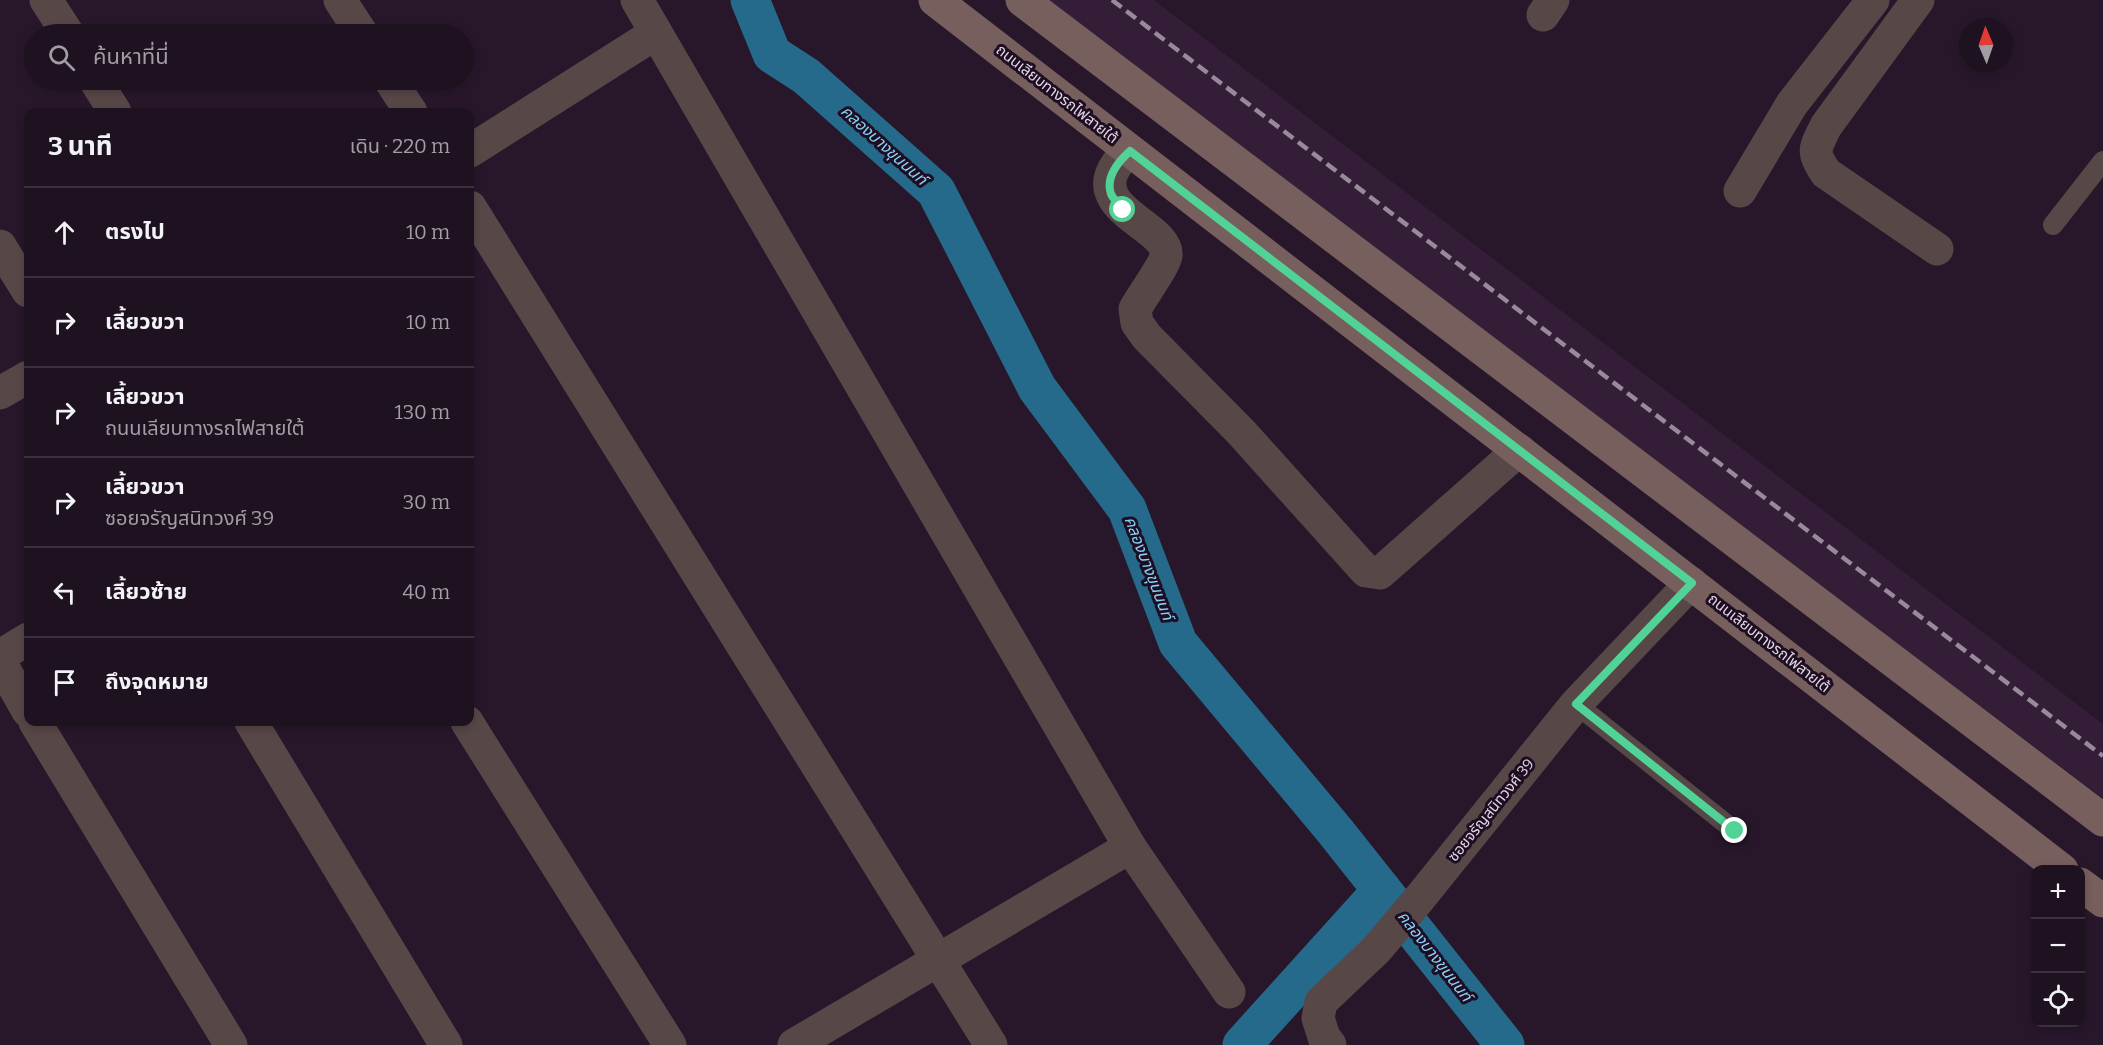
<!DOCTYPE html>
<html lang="th">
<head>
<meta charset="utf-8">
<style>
  :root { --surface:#1e1120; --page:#261a29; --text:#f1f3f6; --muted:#a19da5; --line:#3c313e }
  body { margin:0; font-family:Bitter,"Noto Sans Thai",serif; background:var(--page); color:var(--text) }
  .controls { position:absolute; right:18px; bottom:18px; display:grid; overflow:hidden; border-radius:12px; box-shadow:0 3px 9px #0003 }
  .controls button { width:54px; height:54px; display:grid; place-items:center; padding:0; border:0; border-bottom:2px solid var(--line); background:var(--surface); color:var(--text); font:30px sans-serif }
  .compass { position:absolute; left:1959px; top:18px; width:54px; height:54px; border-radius:50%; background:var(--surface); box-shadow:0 3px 9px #0003; rotate:358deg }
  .stop { position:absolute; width:18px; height:18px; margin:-14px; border:4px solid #51d398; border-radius:50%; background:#fff }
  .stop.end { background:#51d398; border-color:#fff; box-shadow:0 2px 6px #0008 }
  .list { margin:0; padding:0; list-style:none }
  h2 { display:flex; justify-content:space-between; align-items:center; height:78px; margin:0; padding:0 24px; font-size:26px }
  h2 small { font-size:20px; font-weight:400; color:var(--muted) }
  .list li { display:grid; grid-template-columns:39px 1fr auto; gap:18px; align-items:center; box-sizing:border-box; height:90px; padding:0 24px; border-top:2px solid var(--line) }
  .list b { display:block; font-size:22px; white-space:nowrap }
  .list p { margin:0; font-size:20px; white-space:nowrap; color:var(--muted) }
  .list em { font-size:20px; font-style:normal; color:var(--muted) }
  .icon { flex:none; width:33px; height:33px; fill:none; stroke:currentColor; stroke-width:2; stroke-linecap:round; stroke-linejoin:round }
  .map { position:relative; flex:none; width:2103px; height:1045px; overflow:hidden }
  .search { position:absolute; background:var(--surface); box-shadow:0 3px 9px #0003; left:24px; top:24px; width:450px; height:66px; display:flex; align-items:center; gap:15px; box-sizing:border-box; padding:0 21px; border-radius:33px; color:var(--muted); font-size:22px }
  .panel { position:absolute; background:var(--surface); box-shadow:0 3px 9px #0003; left:24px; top:108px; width:450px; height:618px; border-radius:12px }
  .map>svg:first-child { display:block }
  .built { fill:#331d37 }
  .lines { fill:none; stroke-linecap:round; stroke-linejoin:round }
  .canal { stroke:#256a8b; stroke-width:39 }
  .service { stroke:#574847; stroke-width:20 }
  .minor { stroke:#574847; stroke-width:33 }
  .secondary { stroke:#775f5d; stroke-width:33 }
  .rail { stroke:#988a9a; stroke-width:4.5; stroke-dasharray:12 6; stroke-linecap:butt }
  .route { stroke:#51d398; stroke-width:8 }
  .labels { text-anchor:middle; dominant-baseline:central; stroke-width:6; stroke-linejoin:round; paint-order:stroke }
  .street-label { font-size:15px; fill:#e3d7e5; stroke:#1e0e22 }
  .water-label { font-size:16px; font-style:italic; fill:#88d2f9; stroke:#1e0e22 }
</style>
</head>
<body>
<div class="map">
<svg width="2103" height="1045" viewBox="0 0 2103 1045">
  <rect width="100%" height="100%" fill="#28172b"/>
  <path class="built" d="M1037 0H1154L2103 724V798Z"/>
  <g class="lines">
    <g class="canal">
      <path d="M750 0 772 54 806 76 936 191 1037 388 1127 509 1178 643 1335 831 1505 1045"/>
      <path d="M1242 1045 1382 890"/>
    </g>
    <g class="service">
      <path d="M2053 225 2103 161"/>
      <path d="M1576 704 1735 831"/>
    </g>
    <g class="minor">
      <path d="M46 0 68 34"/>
      <path d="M340 0 362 34"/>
      <path d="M637 0 1130 847 1229 992"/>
      <path d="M1918 0 1826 126C1815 149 1811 151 1826 173L1937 249"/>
      <path d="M1543 15 1553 0"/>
      <path d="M95 80 115 112"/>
      <path d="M390 80 411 112"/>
      <path d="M470 151 656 33"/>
      <path d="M1130 151C1126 155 1120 159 1117 164 1085 210 1170 226 1166 256 1164 266 1141 298 1135 309L1137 323 1147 337 1241 432 1366 571 1380 573 1519 450"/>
      <path d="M1740 191 1792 104 1873 0"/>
      <path d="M470 207 991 1045"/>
      <path d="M0 246 28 291"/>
      <path d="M0 393 28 377"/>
      <path d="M0 656 28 639"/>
      <path d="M0 662 28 711"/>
      <path d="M35 722 231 1045"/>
      <path d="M251 722 446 1045"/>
      <path d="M467 722 670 1045"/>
      <path d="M794 1045 1130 847"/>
      <path d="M1330 1045 1324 1037 1318 1018 1321 1002 1376 950 1419 899 1576 704 1691 583"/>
    </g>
    <g class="secondary">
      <path d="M935 0 2062 870"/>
      <path d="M1022 0 2103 820"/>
      <path d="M2080 884 2103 901"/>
    </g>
    <path class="rail" d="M1112 0 2103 756"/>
  </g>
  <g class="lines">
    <path class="route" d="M1123 210C1120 205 1113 199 1111 194 1105 177 1119 161 1130 151L1692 583 1576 704 1735 831"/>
  </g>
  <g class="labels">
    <g class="street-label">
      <text transform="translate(1057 94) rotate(38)">ถนนเลียบทางรถไฟสายใต้</text>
      <text transform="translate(1769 643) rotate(38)">ถนนเลียบทางรถไฟสายใต้</text>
      <text transform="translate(1491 810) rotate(-51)">ซอยจรัญสนิทวงศ์ 39</text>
    </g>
    <g class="water-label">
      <text transform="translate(884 145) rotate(42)">คลองบางขุนนนท์</text>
      <text transform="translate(1149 568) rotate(69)">คลองบางขุนนนท์</text>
      <text transform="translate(1435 956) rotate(52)">คลองบางขุนนนท์</text>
    </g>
  </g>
</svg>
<div class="controls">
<button>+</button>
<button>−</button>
<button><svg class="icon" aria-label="locate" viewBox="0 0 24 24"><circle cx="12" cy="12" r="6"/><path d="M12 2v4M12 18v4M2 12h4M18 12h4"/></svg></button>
</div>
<svg class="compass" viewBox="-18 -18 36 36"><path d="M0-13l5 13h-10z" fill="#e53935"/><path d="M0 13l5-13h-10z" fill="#a19da5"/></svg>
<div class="stop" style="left:1123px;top:210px"></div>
<div class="stop end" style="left:1735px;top:831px"></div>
<div class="search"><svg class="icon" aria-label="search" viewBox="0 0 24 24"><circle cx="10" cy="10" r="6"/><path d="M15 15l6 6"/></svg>ค้นหาที่นี่</div>
<section class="panel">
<h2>3 นาที<small>เดิน · 220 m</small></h2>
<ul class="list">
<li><svg class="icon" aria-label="ahead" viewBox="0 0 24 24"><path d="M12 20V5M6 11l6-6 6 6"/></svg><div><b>ตรงไป</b></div><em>10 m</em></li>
<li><svg class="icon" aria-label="right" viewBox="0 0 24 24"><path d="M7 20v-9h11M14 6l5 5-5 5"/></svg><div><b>เลี้ยวขวา</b></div><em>10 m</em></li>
<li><svg class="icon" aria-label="right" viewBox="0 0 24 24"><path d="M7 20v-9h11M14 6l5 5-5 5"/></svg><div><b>เลี้ยวขวา</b><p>ถนนเลียบทางรถไฟสายใต้</p></div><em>130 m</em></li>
<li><svg class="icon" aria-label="right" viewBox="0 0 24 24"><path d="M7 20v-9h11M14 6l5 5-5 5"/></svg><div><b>เลี้ยวขวา</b><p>ซอยจรัญสนิทวงศ์ 39</p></div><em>30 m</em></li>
<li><svg class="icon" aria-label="left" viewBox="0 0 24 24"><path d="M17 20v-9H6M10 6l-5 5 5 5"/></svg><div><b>เลี้ยวซ้าย</b></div><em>40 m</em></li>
<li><svg class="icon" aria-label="arrive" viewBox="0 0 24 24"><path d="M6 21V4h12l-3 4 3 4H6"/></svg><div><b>ถึงจุดหมาย</b></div></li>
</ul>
</section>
</div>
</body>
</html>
